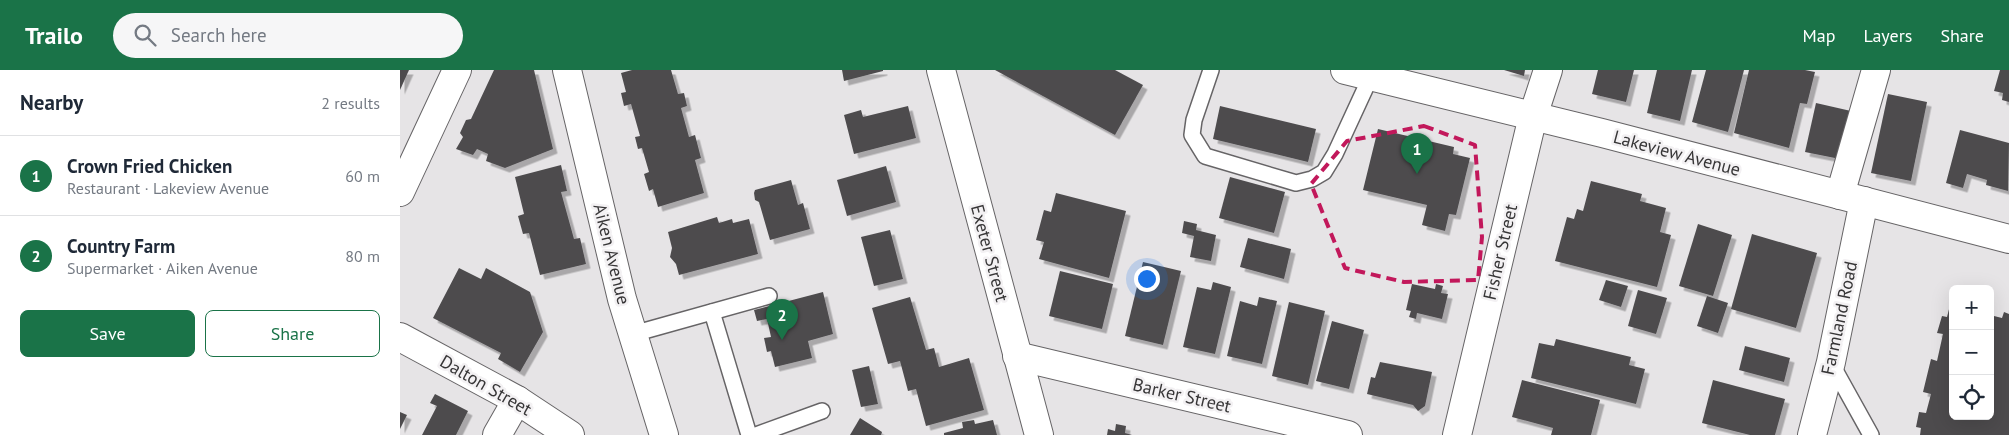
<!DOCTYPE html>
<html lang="en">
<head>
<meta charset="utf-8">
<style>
  :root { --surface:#fff; --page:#f6f6f7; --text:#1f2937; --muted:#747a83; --line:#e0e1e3; --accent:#1a7348 }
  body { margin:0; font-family:"PT Sans",sans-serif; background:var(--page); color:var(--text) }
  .controls { position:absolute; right:15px; bottom:15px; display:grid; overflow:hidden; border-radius:8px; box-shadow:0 5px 20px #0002 }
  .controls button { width:45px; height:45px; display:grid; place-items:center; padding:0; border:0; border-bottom:1px solid var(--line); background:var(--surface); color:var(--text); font:25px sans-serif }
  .you { position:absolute; left:746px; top:208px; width:18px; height:18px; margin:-12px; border:4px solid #fff; border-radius:50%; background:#1a73e8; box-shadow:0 0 0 8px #1a73e833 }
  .badge { display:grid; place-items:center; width:32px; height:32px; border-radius:50%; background:var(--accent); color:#fff; font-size:16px; font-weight:700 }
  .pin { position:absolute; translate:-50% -41px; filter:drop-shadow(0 1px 2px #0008) }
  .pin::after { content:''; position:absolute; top:26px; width:18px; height:15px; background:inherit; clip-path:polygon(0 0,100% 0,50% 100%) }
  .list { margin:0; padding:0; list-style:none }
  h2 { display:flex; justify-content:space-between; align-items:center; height:65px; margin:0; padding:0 20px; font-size:21px }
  h2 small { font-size:16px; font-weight:400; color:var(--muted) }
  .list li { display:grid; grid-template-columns:32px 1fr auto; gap:15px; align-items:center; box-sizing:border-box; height:80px; padding:0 20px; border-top:1px solid var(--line) }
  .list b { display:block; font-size:19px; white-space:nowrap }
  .list p { margin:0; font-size:16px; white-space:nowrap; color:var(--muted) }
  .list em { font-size:16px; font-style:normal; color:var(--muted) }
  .actions { display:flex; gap:10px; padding:15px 20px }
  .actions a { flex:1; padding:11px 0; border:1px solid var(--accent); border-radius:8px; text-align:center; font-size:18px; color:var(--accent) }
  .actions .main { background:var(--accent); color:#fff }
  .icon { flex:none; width:28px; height:28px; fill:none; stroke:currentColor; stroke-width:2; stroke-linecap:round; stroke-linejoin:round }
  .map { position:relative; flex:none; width:1609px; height:365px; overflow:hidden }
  header { display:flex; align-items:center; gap:30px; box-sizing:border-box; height:70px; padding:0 25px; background:var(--accent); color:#fff }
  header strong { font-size:24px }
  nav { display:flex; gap:28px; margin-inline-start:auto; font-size:18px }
  .search { width:350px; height:45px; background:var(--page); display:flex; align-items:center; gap:12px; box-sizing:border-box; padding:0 18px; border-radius:28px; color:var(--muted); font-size:19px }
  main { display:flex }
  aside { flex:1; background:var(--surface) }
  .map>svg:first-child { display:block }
  .building { fill:#4e4c4e; filter:url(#shadow) }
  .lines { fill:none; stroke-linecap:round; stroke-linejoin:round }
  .service-casing { stroke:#666466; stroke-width:18 }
  .minor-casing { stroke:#666466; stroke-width:30 }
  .tertiary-casing { stroke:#666466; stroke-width:30 }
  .secondary-casing { stroke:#666466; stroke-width:30 }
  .service { stroke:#fff; stroke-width:15 }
  .minor { stroke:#fff; stroke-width:28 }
  .tertiary { stroke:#fff; stroke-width:28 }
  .secondary { stroke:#fff; stroke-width:28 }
  .marked { fill:none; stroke:#c2185b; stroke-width:4; stroke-dasharray:10 6; stroke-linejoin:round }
  .labels { text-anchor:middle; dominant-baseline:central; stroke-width:5; stroke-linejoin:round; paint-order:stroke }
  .street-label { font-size:18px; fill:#373637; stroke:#f3f1f3 }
</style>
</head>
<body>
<header>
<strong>Trailo</strong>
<div class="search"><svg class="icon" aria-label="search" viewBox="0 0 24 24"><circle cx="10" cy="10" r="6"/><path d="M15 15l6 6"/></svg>Search here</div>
<nav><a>Map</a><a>Layers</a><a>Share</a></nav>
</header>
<main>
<aside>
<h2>Nearby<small>2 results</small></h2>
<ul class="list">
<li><span class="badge">1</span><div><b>Crown Fried Chicken</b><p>Restaurant · Lakeview Avenue</p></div><em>60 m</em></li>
<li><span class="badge">2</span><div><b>Country Farm</b><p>Supermarket · Aiken Avenue</p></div><em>80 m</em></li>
</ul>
<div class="actions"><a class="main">Save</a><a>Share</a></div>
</aside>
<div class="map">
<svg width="1609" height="365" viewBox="0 0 1609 365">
  <defs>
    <filter id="shadow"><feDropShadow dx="4.5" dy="4.5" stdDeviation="0" flood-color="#0004"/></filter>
  </defs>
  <rect width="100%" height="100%" fill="#e6e4e6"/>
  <g class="building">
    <path d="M0 0H9L0 20Z"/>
    <path d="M94 0H134L153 79 105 98 86 91 88 84 77 79 73 85 56 79 63 67 60 63 66 50 71 49Z"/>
    <path d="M232 0H271L278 24 284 23 287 36 281 38 289 67 295 65 301 88 295 90 304 123 258 137 253 119 249 121 244 104 249 102 242 78 238 79 235 67 240 66 231 34 224 36 221 23 226 22 221 3Z"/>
    <path d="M442 0H483V1L444 11Z"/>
    <path d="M595 0H715L743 15 715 65Z"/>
    <path d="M1104 0H1125L1124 6Z"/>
    <path d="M1198 0H1234L1226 32 1192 24Z"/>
    <path d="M1257 0H1292L1280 51 1247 43Z"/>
    <path d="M1306 0H1344L1328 62 1292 52Z"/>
    <path d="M1349 0H1405L1415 2 1407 34 1400 33 1389 78 1334 63Z"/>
    <path d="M1600 0H1609V32L1602 30 1603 23 1594 21Z"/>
    <path d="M1488 24 1527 32 1511 111 1471 103Z"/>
    <path d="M1416 33 1451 41 1440 89 1405 82Z"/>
    <path d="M508 36 516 68 454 84 444 45 461 40 463 47Z"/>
    <path d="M820 36 916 59 908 92 813 69Z"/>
    <path d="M978 59 1054 77 1053 84 1070 88 1056 145 1049 144 1045 161 1022 155 1027 135 963 120Z"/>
    <path d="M1560 60 1609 73 1608 121 1586 115 1587 110 1567 104 1563 118 1546 113Z"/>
    <path d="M161 95 167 121 161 122 174 169 180 168 186 194 140 205 129 163 123 164 118 146 124 144 115 107Z"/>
    <path d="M486 96 496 132 447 146 437 110Z"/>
    <path d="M830 107 885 122 874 163 819 148Z"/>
    <path d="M391 110 398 135 403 133 410 159 370 170 359 132 355 130 354 123 355 120Z"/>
    <path d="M1191 111 1242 124 1240 131 1266 138 1260 162 1271 165 1257 217 1155 191 1167 147 1174 149 1177 139 1183 141Z"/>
    <path d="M656 123 726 141 709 208 639 189 644 172 636 170 644 140 651 142Z"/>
    <path d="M317 147 319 153 332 149 333 153 349 149 358 184 279 205 276 194 270 187 272 178 268 162Z"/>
    <path d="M784 151 797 154 796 160 816 165 811 191 790 187 794 166 782 163Z"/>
    <path d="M1298 154 1332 165 1313 226 1279 216Z"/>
    <path d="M490 160 503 209 474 216 461 167Z"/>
    <path d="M1352 164 1417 183 1396 258 1331 239Z"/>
    <path d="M848 168 891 179 884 209 840 197Z"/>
    <path d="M743 192 781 201 763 275 725 266Z"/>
    <path d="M59 198 81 209 86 198 130 222 143 262 120 302 98 289 101 283 33 248Z"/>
    <path d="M660 201 713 214 702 259 649 246Z"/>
    <path d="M1206 210 1228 216 1221 237 1199 230Z"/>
    <path d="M813 212 831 217 815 284 783 277 797 217 811 220Z"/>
    <path d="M1012 214 1035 219 1036 214 1043 216 1041 223 1048 224 1042 249 1017 243 1016 249 1009 247 1011 241 1006 240Z"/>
    <path d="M1238 220 1267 228 1256 264 1228 256Z"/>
    <path d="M423 222 433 264 408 271 412 288 375 297 371 281 367 282 364 268 371 267 367 249 357 251 354 240Z"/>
    <path d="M1307 226 1328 233 1318 263 1297 256Z"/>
    <path d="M510 227 526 280 534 278 539 297 569 288 584 340 526 356 516 319 508 321 500 291 488 294 472 238Z"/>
    <path d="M859 227 877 231 862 294 827 286 840 231 857 236Z"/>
    <path d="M889 232 925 241 908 315 872 306Z"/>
    <path d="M1550 235 1553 236V346H1590V245L1602 248 1604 242 1609 244V365H1520L1521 358 1516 357 1519 342 1526 343 1531 324 1523 322 1531 289 1537 291 1543 264 1537 263 1542 246 1547 247Z"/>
    <path d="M932 251 964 260 949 319 916 311Z"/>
    <path d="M1156 269 1231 287 1229 295 1245 299 1236 334 1131 308 1139 273 1154 276Z"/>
    <path d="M1345 276 1390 288 1384 312 1339 300Z"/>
    <path d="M980 292 1032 302 1025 336 1018 341 1013 335 967 324 971 307 975 308Z"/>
    <path d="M469 296 478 334 461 337 452 300Z"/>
    <path d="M1122 310 1200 330 1191 365H1151L1153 358 1112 347Z"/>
    <path d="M1313 310 1385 329 1375 365H1350L1302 353Z"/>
    <path d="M35 324 68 341 56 365H22L37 336 30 333Z"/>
    <path d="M0 342 7 345 0 359Z"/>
    <path d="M460 348 482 362 481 365H450Z"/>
    <path d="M574 350 575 354 593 350 597 365H544V363L563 358 562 352Z"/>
    <path d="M716 354 726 356 725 363 732 365H707L708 359 715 361Z"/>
  </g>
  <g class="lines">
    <g class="service-casing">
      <g id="service">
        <path d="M811 0 794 50 792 65 805 86 896 113 912 109 924 102 935 84 971 6"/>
        <path d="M312 242 349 365"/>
        <path d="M233 264 369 226"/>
        <path d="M1431 293 1471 365"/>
        <path d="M356 365 422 341"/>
      </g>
    </g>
    <g class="minor-casing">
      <g id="minor">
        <path d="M541 0 639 365"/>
        <path d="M1133 46 1148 0"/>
        <path d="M0 122 57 0"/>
        <path d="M1440 125 1476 0"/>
        <path d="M0 267 117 330 170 365"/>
        <path d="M617 286 948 365"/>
        <path d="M97 365 117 330"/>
        <path d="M1412 365 1431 292 1464 131"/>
      </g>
    </g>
    <g class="tertiary-casing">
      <g id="tertiary">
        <path d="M167 0 222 229 264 365"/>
        <path d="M1057 365 1133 46"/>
      </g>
    </g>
    <g class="secondary-casing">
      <path id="secondary" d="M945 0 1202 63 1609 169"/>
    </g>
    <use href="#service" class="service"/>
    <use href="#minor" class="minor"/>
    <use href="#tertiary" class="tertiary"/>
    <use href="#secondary" class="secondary"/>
  </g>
  <path class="marked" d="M1024 56 1075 75 1082 167 1078 210 1004 212 945 198 911 114 947 71Z"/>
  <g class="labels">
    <g class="street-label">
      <text transform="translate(1277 83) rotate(15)">Lakeview Avenue</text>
      <text transform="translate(1100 182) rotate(-77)">Fisher Street</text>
      <text transform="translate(590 183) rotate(75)">Exeter Street</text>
      <text transform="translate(212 184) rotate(76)">Aiken Avenue</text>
      <text transform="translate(1439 248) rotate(-78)">Farmland Road</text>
      <text transform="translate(86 315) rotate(30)">Dalton Street</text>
      <text transform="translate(782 325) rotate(13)">Barker Street</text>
    </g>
  </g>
</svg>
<div class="controls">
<button>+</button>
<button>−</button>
<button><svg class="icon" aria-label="locate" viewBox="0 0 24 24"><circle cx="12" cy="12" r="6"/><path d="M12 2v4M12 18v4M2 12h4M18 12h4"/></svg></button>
</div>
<div class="you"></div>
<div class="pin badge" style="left:1017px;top:104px">1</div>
<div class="pin badge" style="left:382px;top:270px">2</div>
</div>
</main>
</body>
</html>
